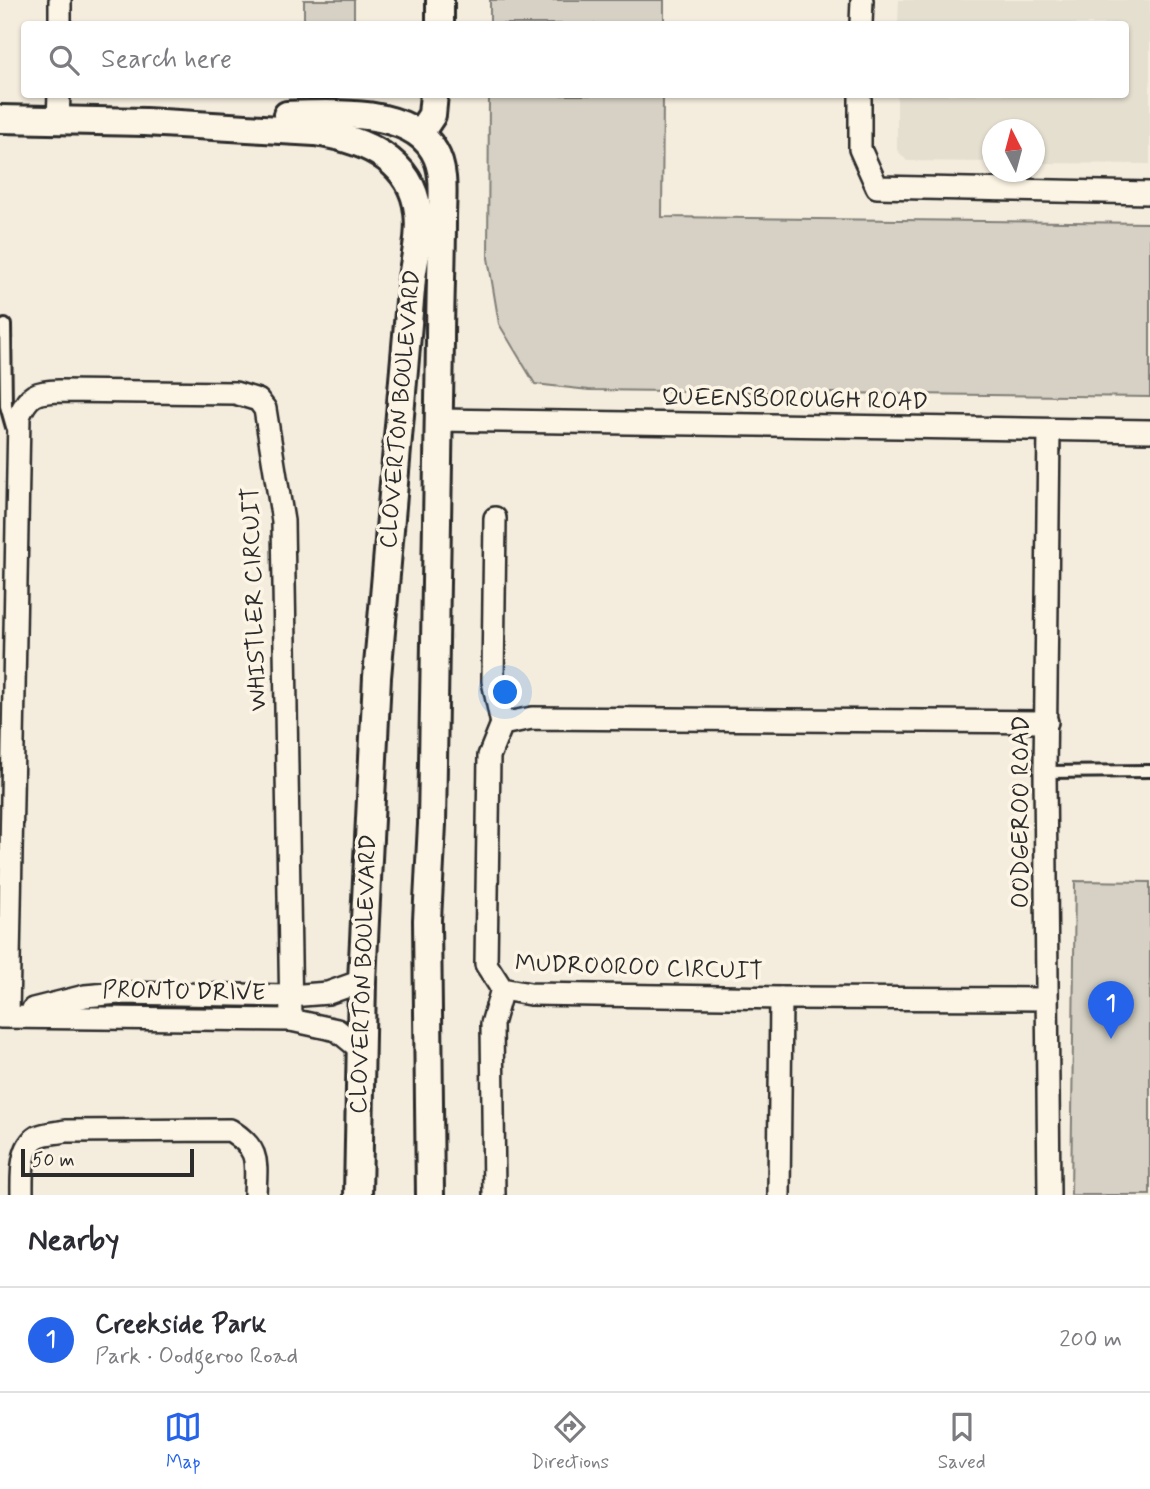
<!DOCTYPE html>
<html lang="en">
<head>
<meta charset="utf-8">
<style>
  :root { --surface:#fff; --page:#f7f7f7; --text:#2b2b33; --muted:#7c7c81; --line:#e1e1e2; --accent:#2563eb }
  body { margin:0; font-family:Mynerve,sans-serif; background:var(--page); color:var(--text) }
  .compass { position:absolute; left:982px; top:119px; width:63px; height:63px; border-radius:50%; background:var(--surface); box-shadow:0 2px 5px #0004; rotate:354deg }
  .scale { position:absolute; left:21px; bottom:18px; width:173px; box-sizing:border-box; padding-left:7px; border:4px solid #2b2b2b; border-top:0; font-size:19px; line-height:24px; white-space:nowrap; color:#2b2b2b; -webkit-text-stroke:5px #fcf5e5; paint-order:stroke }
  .you { position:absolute; left:506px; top:693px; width:24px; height:24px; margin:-18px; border:5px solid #fff; border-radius:50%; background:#1a73e8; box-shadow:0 0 0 10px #1a73e833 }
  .badge { display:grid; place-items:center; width:46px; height:46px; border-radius:50%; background:var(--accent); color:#fff; font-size:23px; font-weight:700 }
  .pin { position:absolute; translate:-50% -58px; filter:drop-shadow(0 2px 4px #0008) }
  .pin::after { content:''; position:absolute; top:37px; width:24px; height:21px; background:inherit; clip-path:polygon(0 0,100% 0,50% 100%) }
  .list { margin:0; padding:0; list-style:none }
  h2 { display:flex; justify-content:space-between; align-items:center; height:91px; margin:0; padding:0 28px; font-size:30px }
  h2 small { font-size:23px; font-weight:400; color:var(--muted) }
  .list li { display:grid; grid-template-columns:46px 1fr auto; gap:21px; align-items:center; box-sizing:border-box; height:105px; padding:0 28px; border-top:2px solid var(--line) }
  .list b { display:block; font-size:26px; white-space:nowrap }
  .list p { margin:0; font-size:23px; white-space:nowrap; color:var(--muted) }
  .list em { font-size:23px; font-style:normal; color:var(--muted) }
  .icon { flex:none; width:38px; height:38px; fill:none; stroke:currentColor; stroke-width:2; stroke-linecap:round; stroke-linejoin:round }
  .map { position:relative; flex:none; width:1150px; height:1195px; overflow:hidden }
  .search { position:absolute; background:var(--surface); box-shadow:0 2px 5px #0004; left:21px; right:21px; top:21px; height:77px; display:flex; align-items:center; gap:18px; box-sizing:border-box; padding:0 24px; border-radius:7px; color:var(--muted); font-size:26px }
  .sheet { height:196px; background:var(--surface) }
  nav { display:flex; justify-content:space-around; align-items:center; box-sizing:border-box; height:98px; border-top:2px solid var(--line); background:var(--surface); font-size:19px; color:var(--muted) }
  nav a { display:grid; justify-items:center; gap:4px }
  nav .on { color:var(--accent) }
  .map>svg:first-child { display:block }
  .built { fill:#e5dfd0 }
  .green { fill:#d6d1c4; stroke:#807e78; stroke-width:2 }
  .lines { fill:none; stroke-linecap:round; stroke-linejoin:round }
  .service-casing { stroke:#2b2b2b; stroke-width:16 }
  .minor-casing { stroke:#2b2b2b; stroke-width:26 }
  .tertiary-casing { stroke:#2b2b2b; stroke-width:32 }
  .service { stroke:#fcf5e5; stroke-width:10 }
  .minor { stroke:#fcf5e5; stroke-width:21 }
  .tertiary { stroke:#fcf5e5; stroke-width:26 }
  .labels { text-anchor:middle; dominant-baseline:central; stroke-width:7; stroke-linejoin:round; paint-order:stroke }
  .street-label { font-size:24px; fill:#2b2b2b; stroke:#fcf5e5 }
</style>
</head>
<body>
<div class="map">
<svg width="1150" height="1195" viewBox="0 0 1150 1195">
  <rect width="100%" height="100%" fill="#f4edde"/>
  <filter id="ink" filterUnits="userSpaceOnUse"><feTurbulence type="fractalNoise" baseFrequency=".0143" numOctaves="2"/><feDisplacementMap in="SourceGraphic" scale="14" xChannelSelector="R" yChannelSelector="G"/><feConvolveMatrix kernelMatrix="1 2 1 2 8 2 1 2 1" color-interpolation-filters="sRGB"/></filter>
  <g filter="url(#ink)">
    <path class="built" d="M899 0H1150V164L1035 163 1034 130H992V162L907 161 897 150V95L1126 94V24H898Z"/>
    <g class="green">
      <rect x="304" y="0" width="50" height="24"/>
      <rect x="490" y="0" width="174" height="24"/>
      <path d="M489 95H663L662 217 1150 223V397L589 390 535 384 499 324 488 258Z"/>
      <path d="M1075 881 1150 882V1195H1071Z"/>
    </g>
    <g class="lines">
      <g class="service-casing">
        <g id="service">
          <path d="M5 325 6 406 12 427"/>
          <path d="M1045 772 1150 771"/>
        </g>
      </g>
      <g class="minor-casing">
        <g id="minor">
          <path d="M60 24V0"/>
          <path d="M861 24 862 0"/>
          <path d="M860 94V149L877 187 1150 193"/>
          <path d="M58 120 59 94"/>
          <path d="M439 420 1150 431"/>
          <path d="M495 518 493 681 502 724"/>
          <path d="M1047 722 532 718 502 724 489 756 486 964 502 989 530 994 781 998 1047 999"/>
          <path d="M33 1009 85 996 119 993 290 996 328 993 362 981"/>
          <path d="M8 1016 19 416C29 394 35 392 59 391L235 393 258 400 265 409 283 521 291 1020"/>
          <path d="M0 1017 291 1020 337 1030 359 1048"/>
          <path d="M22 1195C22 1178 20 1147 37 1137 45 1133 57 1133 65 1131L230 1130C261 1150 256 1162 255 1195"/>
          <path d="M494 1195 492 1024 502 989"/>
          <path d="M779 1195 781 998"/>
          <path d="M1049 1195 1045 772 1049 430"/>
        </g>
      </g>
      <g class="tertiary-casing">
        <g id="tertiary">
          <path d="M440 24V0"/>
          <path d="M287 115C330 113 410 108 434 151 446 171 442 197 442 219 442 260 440 300 440 341 437 502 434 663 432 824L427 920 430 1195"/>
          <path d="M0 119 145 122 315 132C361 139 412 159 418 212 421 234 415 257 412 278L377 677 362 981 358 1195"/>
          <path d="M420 133 432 115 434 94"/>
        </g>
      </g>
      <use href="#service" class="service"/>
      <use href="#minor" class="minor"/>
      <use href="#tertiary" class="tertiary"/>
    </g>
  </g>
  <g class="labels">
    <g class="street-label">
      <text transform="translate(795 400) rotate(1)">QUEENSBOROUGH ROAD</text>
      <text transform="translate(401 409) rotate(-85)">CLOVERTON BOULEVARD</text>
      <text transform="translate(255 599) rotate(-92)">WHISTLER CIRCUIT</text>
      <text transform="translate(1021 812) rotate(-90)">OODGEROO ROAD</text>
      <text transform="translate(639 968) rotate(2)">MUDROOROO CIRCUIT</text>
      <text transform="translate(364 974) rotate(-88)">CLOVERTON BOULEVARD</text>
      <text transform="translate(184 992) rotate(1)">PRONTO DRIVE</text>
    </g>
  </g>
</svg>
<svg class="compass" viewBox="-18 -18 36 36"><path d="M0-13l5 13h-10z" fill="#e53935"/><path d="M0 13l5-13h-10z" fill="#7c7c81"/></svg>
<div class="scale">50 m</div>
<div class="you"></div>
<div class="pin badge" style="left:1111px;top:1039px">1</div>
<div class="search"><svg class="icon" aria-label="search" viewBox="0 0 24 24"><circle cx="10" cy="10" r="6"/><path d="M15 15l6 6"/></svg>Search here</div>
</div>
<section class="sheet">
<h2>Nearby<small></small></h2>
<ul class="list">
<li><span class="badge">1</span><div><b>Creekside Park</b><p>Park · Oodgeroo Road</p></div><em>200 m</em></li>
</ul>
</section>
<nav>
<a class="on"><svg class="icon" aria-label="map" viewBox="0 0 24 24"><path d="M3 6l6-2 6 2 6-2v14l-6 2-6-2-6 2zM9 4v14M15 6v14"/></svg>Map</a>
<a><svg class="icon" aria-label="directions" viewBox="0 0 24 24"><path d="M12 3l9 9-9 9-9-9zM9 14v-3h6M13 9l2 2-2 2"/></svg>Directions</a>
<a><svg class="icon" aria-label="saved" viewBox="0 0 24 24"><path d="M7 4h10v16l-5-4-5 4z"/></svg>Saved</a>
</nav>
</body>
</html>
